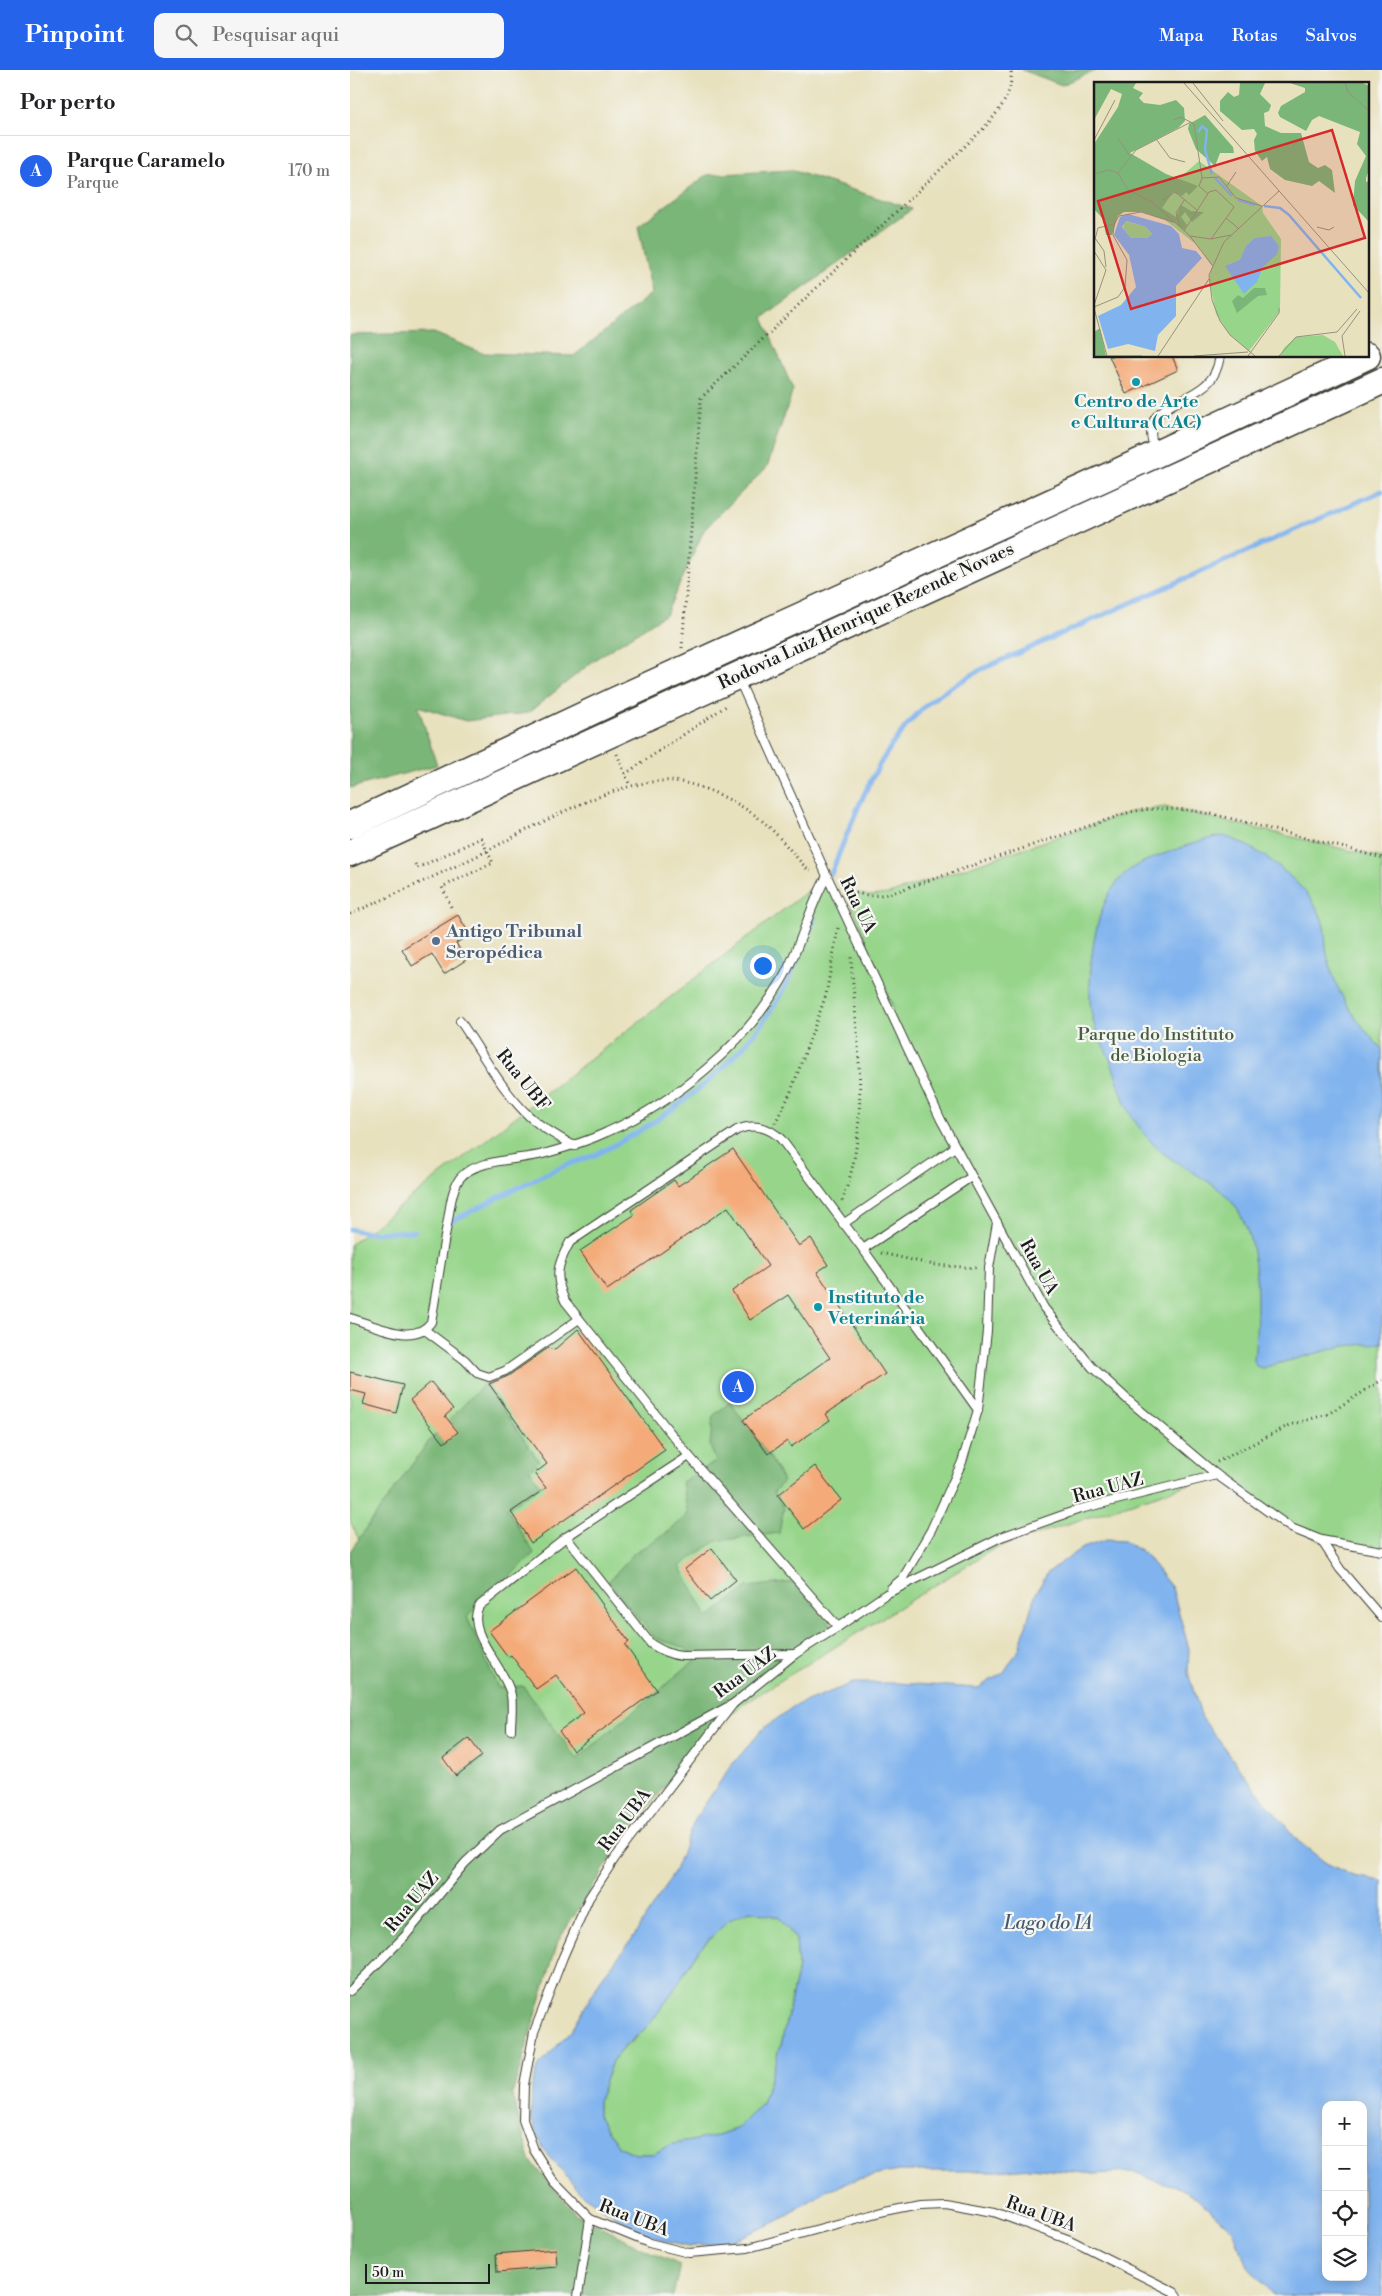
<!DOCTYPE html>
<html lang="pt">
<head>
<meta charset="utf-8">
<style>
  :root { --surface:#fff; --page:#f6f6f6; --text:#202124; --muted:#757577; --line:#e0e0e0; --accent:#2563eb }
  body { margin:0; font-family:"Libre Bodoni",serif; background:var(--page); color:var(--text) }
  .controls { position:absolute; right:15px; bottom:15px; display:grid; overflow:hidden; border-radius:10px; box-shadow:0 2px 12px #0003 }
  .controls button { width:45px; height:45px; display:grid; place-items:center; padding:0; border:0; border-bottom:1px solid var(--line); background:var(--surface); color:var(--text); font:25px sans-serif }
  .scale { position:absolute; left:15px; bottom:12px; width:125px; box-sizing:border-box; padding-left:5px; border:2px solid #1c1c1c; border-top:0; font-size:14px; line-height:18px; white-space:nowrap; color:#1c1c1c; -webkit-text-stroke:4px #f6f6f2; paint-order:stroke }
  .you { position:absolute; left:412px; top:895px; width:18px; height:18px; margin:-12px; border:4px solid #fff; border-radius:50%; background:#1a73e8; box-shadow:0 0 0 8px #1a73e833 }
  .badge { display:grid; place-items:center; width:32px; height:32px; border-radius:50%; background:var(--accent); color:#fff; font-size:16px; font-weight:700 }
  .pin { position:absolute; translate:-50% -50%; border:2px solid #fff; box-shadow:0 1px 5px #0006 }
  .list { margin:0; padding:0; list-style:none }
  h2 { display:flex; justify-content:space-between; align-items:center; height:65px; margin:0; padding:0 20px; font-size:21px }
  h2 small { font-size:16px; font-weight:400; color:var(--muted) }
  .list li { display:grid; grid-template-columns:32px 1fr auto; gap:15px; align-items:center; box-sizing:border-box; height:70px; padding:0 20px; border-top:1px solid var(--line) }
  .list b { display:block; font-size:19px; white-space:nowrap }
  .list p { margin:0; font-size:16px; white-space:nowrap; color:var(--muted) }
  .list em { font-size:16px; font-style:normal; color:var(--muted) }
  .icon { flex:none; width:28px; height:28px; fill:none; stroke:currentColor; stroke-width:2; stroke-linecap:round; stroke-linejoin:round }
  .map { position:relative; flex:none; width:1032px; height:2226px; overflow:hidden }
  header { display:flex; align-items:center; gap:30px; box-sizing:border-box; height:70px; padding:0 25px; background:var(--accent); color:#fff }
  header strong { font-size:24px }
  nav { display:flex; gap:28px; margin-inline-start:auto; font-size:18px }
  .search { width:350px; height:45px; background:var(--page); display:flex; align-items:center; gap:12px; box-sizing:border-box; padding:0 18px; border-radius:10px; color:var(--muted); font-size:19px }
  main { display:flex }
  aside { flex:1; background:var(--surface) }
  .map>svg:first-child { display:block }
  .green { fill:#97d58b; stroke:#5a7854 }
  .forest { fill:#79b677; stroke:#4a694a }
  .water { fill:#81b4ee; stroke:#4e6885; fill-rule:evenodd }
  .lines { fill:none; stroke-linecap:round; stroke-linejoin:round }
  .stream { stroke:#81b4ee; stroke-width:5 }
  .building { fill:#f4ab79 }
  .service-casing { stroke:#3b3a34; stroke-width:10 }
  .trunk-casing { stroke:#3b3a34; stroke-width:29 }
  .path { stroke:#3b3a34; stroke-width:3; stroke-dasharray:1 4; stroke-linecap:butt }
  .service { stroke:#fff; stroke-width:8 }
  .trunk { stroke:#fff; stroke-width:26 }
  .culture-dot { fill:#0f9aa8; stroke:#f6f6f2; stroke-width:2 }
  .service-dot { fill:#5c6f8a; stroke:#f6f6f2; stroke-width:2 }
  .labels { text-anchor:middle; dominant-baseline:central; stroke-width:4.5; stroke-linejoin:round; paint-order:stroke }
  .culture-label { font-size:18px; font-weight:bold; fill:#0d838f; stroke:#f6f6f2 }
  .street-label { font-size:18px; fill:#1c1c1c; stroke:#f6f6f2 }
  .service-label { font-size:18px; font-weight:bold; fill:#4e5e75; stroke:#f6f6f2; text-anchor:start }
  .park-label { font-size:18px; fill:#475d43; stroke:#f6f6f2 }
  .water-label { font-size:19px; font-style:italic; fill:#445970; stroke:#f6f6f2 }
  .inset-river { fill:none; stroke:#81b4ee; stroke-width:2.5 }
  .inset-road { fill:none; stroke:#96927d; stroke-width:1 }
  .view { fill:#d62828; fill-opacity:0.15; stroke:#d62828; stroke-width:2.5 }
  .inset-edge { fill:none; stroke:#1c1c1c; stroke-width:2.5 }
</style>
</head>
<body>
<header>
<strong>Pinpoint</strong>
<div class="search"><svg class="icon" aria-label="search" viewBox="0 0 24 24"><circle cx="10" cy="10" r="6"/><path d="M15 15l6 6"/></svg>Pesquisar aqui</div>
<nav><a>Mapa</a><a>Rotas</a><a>Salvos</a></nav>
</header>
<main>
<aside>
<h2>Por perto<small></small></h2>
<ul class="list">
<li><span class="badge">A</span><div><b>Parque Caramelo</b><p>Parque</p></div><em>170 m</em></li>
</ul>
</aside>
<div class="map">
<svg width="1032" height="2226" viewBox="0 0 1032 2226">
  <rect width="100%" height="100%" fill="#f6f6f2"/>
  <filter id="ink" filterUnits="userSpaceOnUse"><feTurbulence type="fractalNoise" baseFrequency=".02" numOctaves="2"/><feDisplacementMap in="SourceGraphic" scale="10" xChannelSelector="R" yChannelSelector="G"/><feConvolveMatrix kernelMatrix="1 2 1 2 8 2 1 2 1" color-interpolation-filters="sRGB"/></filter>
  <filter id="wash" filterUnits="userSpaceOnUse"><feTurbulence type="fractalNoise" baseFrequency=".0096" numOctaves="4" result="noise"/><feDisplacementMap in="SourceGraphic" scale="20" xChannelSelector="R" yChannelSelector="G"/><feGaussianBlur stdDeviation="1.12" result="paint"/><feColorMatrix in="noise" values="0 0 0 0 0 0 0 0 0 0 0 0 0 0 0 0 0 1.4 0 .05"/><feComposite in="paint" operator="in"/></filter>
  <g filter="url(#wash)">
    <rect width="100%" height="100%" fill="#e8e1be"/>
    <g class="green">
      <path d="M815 737 1032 788V1481L971 1470 941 1458 867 1405 645 1478 396 1632 171 1811 0 1451V1175L477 806 544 939 496 822 520 826 539 824 780 742Z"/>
      <path d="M400 1841 429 1847 446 1869 448 1898 431 1975 412 2034 388 2058 362 2067 319 2075 304 2084H286L269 2077 248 2046V2031L262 1991 272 1979 285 1969 321 1925 349 1879 379 1850Z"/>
    </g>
    <g class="forest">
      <path d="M672 0H746L712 15Z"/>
      <path d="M441 100 562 139 413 248 443 320 417 397 354 460 316 544 247 588 178 643 116 651 68 636 87 695 0 718V265L84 263 132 283 224 286 302 223 288 156 357 105Z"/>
      <path d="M135 1313 189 1391 180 1400 190 1416 157 1439 184 1483 117 1547 148 1618 173 1616 227 1689 346 1589 334 1577 306 1569 258 1512 284 1483 320 1461 338 1444 332 1412 366 1391 360 1376 363 1346 380 1332 421 1389 433 1411 424 1422 434 1438 429 1463 366 1471 330 1496 358 1548 397 1517 445 1512 482 1556 401 1611 277 1763 208 1871 162 2025 180 2090 226 2144 296 2180 330 2195 323 2226H0V1481L79 1371Z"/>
    </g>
    <g class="water">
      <path d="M873 766C906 774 961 816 972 850 976 860 975 873 977 884 979 895 984 910 989 920 1000 942 1016 962 1032 979V1273L993 1276 912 1298 906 1296 904 1290C908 1246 912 1181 889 1142 870 1110 832 1101 806 1077 800 1071 794 1064 789 1057 773 1038 770 1014 761 992 756 979 747 967 744 954 738 934 740 915 741 894 744 862 752 819 781 799 793 791 808 786 822 781 839 775 855 768 873 766Z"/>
      <path d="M756 1470 774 1471 795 1484 822 1518 839 1579 838 1603 852 1648 902 1715 948 1771 976 1793 1003 1806 1032 1811V2226H924L898 2197 883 2161 846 2127 822 2115 802 2110 785 2102 745 2104 681 2098 646 2101H548L508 2109 476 2121 428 2151 384 2170 338 2177 313 2171 285 2159 233 2125 193 2079 181 2048 182 2014 190 1994 221 1961 253 1906 280 1872 324 1803 345 1749 380 1697 413 1659 444 1636 503 1613H548L628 1618 654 1602 669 1579 685 1525 697 1503 730 1479ZM400 1841 429 1847 446 1869 448 1898 431 1975 412 2034 388 2058 362 2067 319 2075 304 2084H286L269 2077 248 2046V2031L262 1991 272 1979 299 1955 321 1925 349 1879 379 1850ZM976 2035H1013V2207H976Z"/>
    </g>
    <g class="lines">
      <g class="stream">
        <path d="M481 804C505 743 527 681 576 635 591 621 613 611 630 600L1032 421"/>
        <path d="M100 1152C136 1134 172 1115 209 1098 220 1093 233 1090 245 1085 317 1050 389 996 430 926 444 901 454 875 464 849"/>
        <path d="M0 1159 19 1163 65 1161"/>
      </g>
    </g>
    <g id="blocks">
      <g class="building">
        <path d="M759 286H822L828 300 776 324Z"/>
        <path d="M108 845 120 865 106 873 116 890 94 904 82 884 62 896 52 879Z"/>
        <path d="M383 1079 449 1176 461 1168 478 1195 467 1202 535 1304 476 1344 480 1350 441 1377 437 1371 418 1384 393 1350 480 1288 438 1225 400 1250 382 1221 418 1196 378 1137 257 1220 230 1181 284 1145 281 1140 324 1110 328 1116Z"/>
        <path d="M228 1259 315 1380 181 1473 161 1442 196 1418 185 1403 197 1394 139 1314 158 1306 198 1278 204 1280Z"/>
        <path d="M0 1302 53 1315 46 1343 13 1334 16 1324 0 1320Z"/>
        <path d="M81 1312 103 1339 95 1346 108 1362 94 1373 60 1330Z"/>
        <path d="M465 1396 491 1430 454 1459 428 1425Z"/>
        <path d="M362 1478 386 1510 360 1531 335 1499Z"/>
        <path d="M226 1497 279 1572 275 1575 307 1620 223 1681 209 1661 234 1643 206 1605 186 1619 161 1585 158 1587 139 1561Z"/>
        <path d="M119 1668 132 1686 106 1706 93 1688Z"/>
        <path d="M206 2179 207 2197 147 2202 146 2184Z"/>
      </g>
    </g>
  </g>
  <g filter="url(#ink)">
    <use href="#blocks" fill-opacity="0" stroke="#3b3a34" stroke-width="1"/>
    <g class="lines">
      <g class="service-casing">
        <g id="service">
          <path d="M805 380C788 337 830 336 854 316 864 309 868 298 870 286"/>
          <path d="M389 610 477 806 591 1050 694 1238 742 1297 778 1330 867 1405 941 1458 971 1470 1032 1481"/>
          <path d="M110 951C131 981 152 1021 179 1046 192 1058 208 1067 224 1076"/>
          <path d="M493 1154 605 1077"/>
          <path d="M513 1179 621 1107"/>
          <path d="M0 1248C23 1254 64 1277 81 1252 87 1220 91 1187 97 1155 100 1140 101 1120 110 1108 125 1089 171 1090 193 1084 215 1078 236 1072 257 1062 326 1032 394 975 432 910 451 877 458 839 477 806"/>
          <path d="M75 1260 115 1290 127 1303 139 1307 155 1301 229 1249"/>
          <path d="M216 1467 301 1574C311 1580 320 1585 332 1586L445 1584"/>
          <path d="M971 1470 990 1499 1032 1548"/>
          <path d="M541 1518 553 1508 581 1460 612 1392 628 1340 637 1261 639 1198 647 1153"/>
          <path d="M488 1557 339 1386 215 1231C204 1206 207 1195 220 1172L387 1060C403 1053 419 1057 431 1069L513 1179 628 1340"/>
          <path d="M383 1634 265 1788 239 1828 213 1887 184 1962 174 2015 173 2050 184 2080 204 2112 240 2149 299 2173 339 2183 398 2178 535 2141 570 2134 594 2133 644 2142 720 2170 824 2222 827 2226"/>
          <path d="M161 1660C161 1649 163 1636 161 1625 155 1597 115 1563 129 1536L216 1467 339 1386"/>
          <path d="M0 1921 55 1866 115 1793 150 1760 383 1634 445 1584 488 1557 536 1524 651 1467 730 1439 867 1405"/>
          <path d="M228 2226 240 2149"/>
        </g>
      </g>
      <g class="trunk-casing">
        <g id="trunk">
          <path d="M0 755 266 630 772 400 1017 286"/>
          <path d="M0 783 1032 311"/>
        </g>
      </g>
      <g class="path">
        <path d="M332 578 351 328 633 59C649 41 663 25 661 0"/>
        <path d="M267 684 280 716"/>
        <path d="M275 704 376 636"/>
        <path d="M65 794 67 798 131 768 143 793 92 817 102 839"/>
        <path d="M496 821 520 826 539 824 780 742C830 732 875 747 924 760 960 769 996 778 1032 788"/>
        <path d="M0 844C44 825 88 805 131 784 182 758 268 707 324 711 353 714 395 735 416 754 431 768 443 784 457 799L461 800"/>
        <path d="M425 1053 440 1024 476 925 488 858"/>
        <path d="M492 1131C522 1055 506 967 501 887"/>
        <path d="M531 1183 584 1195 628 1198"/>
        <path d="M867 1392 940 1355 978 1344 1032 1310"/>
      </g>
      <use href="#service" class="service"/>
      <use href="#trunk" class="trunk"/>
    </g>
  </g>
  <g class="culture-dot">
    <circle cx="786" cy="312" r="5"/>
    <circle cx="468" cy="1237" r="5"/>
  </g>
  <circle class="service-dot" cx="86" cy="871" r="5"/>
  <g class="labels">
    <g class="culture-label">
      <text x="786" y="331">Centro de Arte<tspan x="786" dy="21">e Cultura (CAC)</tspan></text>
      <text x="478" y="1227" text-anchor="start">Instituto de<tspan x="478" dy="21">Veterinária</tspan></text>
    </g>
    <g class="street-label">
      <text transform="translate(516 546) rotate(-25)">Rodovia Luiz Henrique Rezende Novaes</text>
      <text transform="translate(508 835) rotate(64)">Rua UA</text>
      <text transform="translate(173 1010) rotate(51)">Rua UBF</text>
      <text transform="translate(689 1197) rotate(61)">Rua UA</text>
      <text transform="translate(758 1418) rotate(-15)">Rua UAZ</text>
      <text transform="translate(395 1603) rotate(-37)">Rua UAZ</text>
      <text transform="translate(275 1750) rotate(-53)">Rua UBA</text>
      <text transform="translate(62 1832) rotate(-50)">Rua UAZ</text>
      <text transform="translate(691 2144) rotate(20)">Rua UBA</text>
      <text transform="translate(284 2148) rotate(21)">Rua UBA</text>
    </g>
    <g class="service-label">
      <text x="96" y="861">Antigo Tribunal<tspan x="96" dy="21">Seropédica</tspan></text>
    </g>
    <g class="park-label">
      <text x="806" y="964">Parque do Instituto<tspan x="806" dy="21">de Biologia</tspan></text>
    </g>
    <g class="water-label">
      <text x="698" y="1853">Lago do IA</text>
    </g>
  </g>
  <g transform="translate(744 12)">
    <rect width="275" height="275" fill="#e8e1be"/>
    <path d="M105 79 168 124 169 131 187 157 186 229 155 269 136 253 122 232 115 197 118 184 103 163 53 124ZM31 139 52 145 58 152 53 156H37L29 146ZM229 253 241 260 249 274H186L190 266 202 255Z" fill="#97d58b"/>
    <path d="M0 1H42L39 6 49 11 45 16 50 21 66 23 82 18 90 26 91 39 84 46 36 71 72 92 104 104 95 113 92 110 88 114 79 110 68 126 82 135 87 123 97 129 110 130 98 140 91 130 87 135 93 143 90 148 81 141 48 130H30L24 134 18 153H12L9 137 0 127V62L24 25 28 12 17 7 0 38ZM146 1H171L166 12 177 23 175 29 170 31 171 44 187 51H207L215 80 224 86 231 83 238 88 241 111 225 99 218 104 191 98 176 87 173 75 168 79 161 69 160 58 163 52 160 47 148 48 126 29V19L134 10 140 15 145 13ZM196 1H269L275 4V88L272 96V100L275 99V140L259 123 261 99 272 74 263 62 266 50 225 34 218 38 212 49 186 35 184 31 187 24 211 10V6ZM111 33 139 65 140 71H126L121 84 102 67 94 47 95 42ZM160 206H171L173 213 164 214 143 231 138 219 144 213 149 216ZM6 246 12 274H0V250Z" fill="#79b677"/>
    <path d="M34 132 77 144 85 152 88 166 102 169 108 176 82 204V234L64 253 61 269 34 262 14 267 4 234 27 223 42 205 35 173 20 153 26 135ZM32 139 52 145 58 152 53 156H37L28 145ZM177 154 185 164 183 172 169 185 163 200 150 212 131 184 146 178 152 164 161 156Z" fill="#81b4ee" fill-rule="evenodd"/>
    <path class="inset-river" d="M104 50 108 44 113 48 111 68 118 92M121 96 138 114M144 118 161 123M170 124 186 126 195 133 267 216"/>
    <path class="inset-road" d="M90 1 275 211M99 1 129 39M251 1 254 10 275 29M79 38 87 35 100 42 108 96 125 95 142 116 168 124M24 57 36 74M62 57 76 76 91 80M0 58 21 18M24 91 42 68 97 40M0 92 15 88 24 91 34 108 58 120 95 153 118 183M108 96 105 104 114 112M132 105 142 90M69 118 81 110 103 128M132 136 144 146M86 145 82 131 91 117M223 145 235 148 240 145M90 149 115 110 122 108 140 125 117 157M96 154 117 157 137 153M1 156 10 169 12 185M0 161 4 146 20 142M0 169 12 188 0 223M0 225 24 215 31 205 33 178 19 153 20 142 25 134 47 130 79 140M0 226 13 274M12 274H48M64 274 115 197M100 274 154 270M154 274 185 231V226M161 274 136 253 126 239 118 218 115 193 130 160 185 109M185 274 202 255 243 250 263 227M251 274 248 254 266 229"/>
    <path class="view" d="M238 48 271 156 37 227 4 119Z"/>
    <rect width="275" height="275" class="inset-edge"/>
  </g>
</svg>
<div class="controls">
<button>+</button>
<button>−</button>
<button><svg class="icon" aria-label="locate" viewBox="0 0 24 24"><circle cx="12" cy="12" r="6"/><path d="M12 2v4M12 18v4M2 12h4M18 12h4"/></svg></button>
<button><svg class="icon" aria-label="layers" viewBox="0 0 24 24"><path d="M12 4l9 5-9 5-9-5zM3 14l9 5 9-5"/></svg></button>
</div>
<div class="scale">50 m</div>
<div class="you"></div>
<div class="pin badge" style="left:388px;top:1317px">A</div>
</div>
</main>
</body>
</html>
